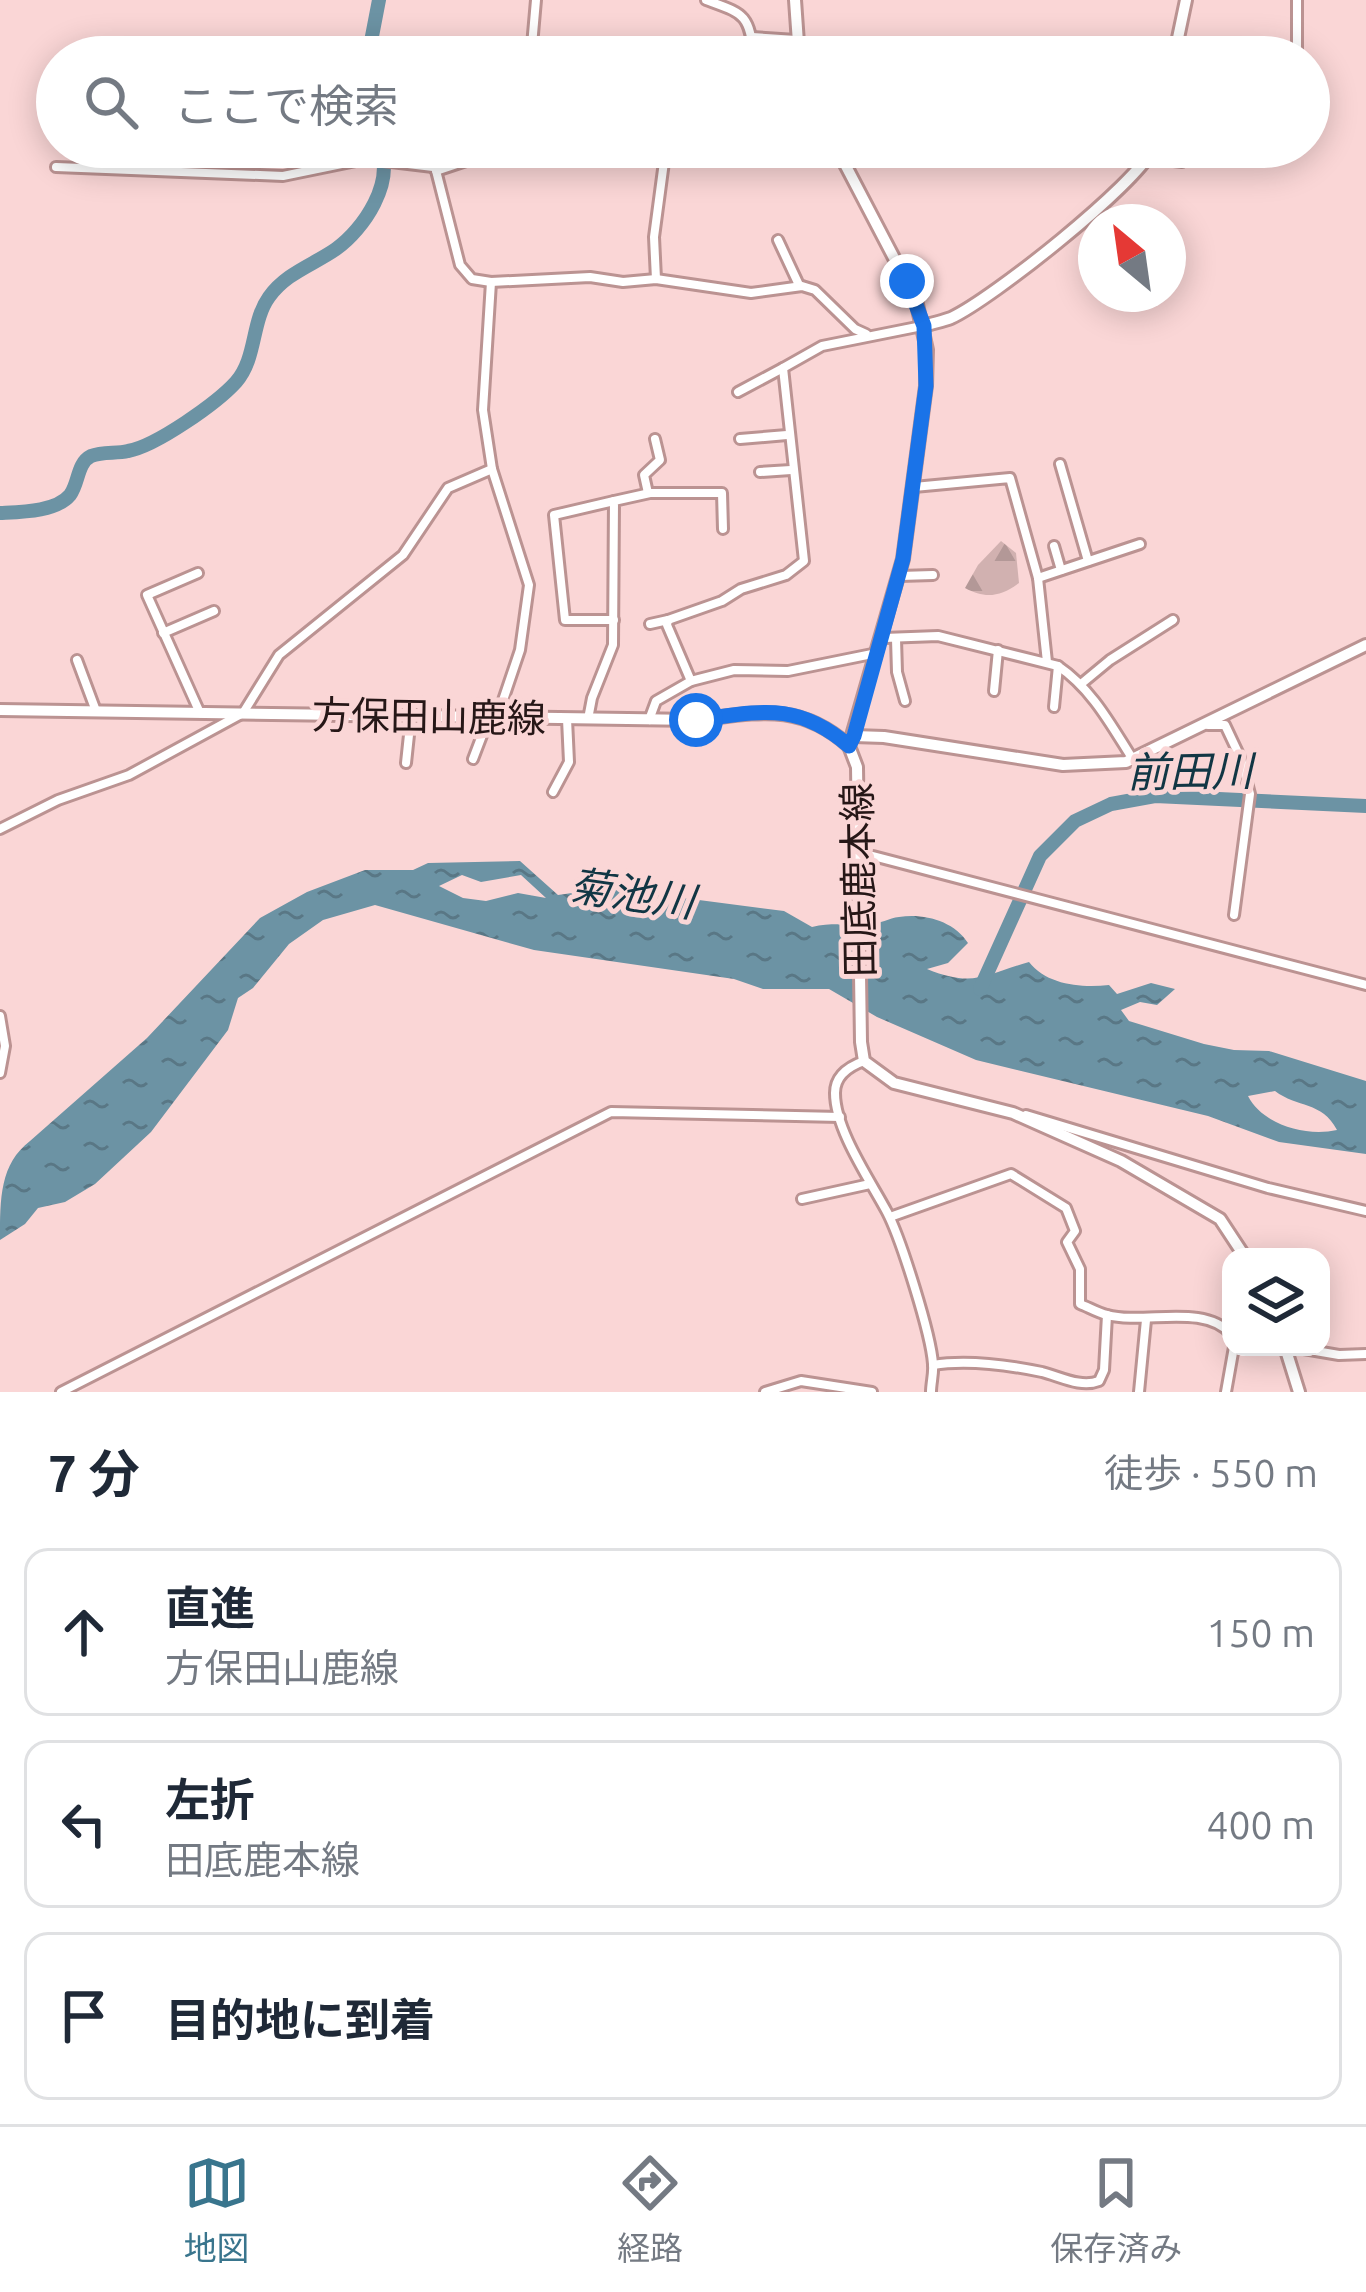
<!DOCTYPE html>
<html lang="ja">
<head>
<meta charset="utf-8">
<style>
  :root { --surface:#fff; --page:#f6f6f7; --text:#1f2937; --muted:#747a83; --line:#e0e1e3; --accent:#39758d }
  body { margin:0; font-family:Ubuntu,"Noto Sans JP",sans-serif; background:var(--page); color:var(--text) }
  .controls { position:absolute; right:36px; bottom:36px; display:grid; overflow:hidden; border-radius:24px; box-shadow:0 6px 30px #0003 }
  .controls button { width:108px; height:108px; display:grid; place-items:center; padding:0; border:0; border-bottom:3px solid var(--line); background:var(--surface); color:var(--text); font:60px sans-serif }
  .compass { position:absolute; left:1078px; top:204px; width:108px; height:108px; border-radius:50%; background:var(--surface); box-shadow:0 6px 30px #0003; rotate:331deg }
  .stop { position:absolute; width:36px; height:36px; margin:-27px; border:9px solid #1a73e8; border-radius:50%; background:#fff }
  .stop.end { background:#1a73e8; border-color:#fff; box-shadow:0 3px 12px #0008 }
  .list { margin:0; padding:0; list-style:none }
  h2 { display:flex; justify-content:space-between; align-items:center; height:156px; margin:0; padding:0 48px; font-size:51px }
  h2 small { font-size:39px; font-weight:400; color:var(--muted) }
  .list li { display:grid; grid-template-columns:78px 1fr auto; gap:36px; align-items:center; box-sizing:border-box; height:168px; margin:0 24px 24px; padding:0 24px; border:3px solid var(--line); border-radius:24px }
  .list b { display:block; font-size:45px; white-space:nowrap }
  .list p { margin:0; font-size:39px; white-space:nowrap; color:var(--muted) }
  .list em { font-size:39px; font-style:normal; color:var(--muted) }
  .icon { flex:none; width:66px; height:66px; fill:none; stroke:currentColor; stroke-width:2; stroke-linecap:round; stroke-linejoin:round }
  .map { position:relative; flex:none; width:1366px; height:1392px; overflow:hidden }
  .search { position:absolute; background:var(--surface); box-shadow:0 6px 30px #0003; left:36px; right:36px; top:36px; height:132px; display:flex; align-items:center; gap:30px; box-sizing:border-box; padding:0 42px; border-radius:66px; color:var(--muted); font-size:45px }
  .sheet { height:732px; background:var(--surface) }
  nav { display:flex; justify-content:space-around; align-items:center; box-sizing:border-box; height:168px; border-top:3px solid var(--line); background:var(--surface); font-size:33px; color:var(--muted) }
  nav a { display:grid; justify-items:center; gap:6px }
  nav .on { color:var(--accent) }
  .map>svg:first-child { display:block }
  .forest { fill:url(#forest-firs) }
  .water { fill:url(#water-ripples); fill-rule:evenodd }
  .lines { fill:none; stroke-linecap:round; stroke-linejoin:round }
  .river { stroke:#6c93a4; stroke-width:14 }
  .street-casing { stroke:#bb9392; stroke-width:14 }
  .secondary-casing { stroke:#bb9392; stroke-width:16 }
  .street { stroke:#fff; stroke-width:8 }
  .secondary { stroke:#fff; stroke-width:10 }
  .route { stroke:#1a73e8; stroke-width:15 }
  .labels { text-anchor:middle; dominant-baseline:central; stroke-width:10; stroke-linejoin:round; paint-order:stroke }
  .street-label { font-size:39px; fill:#261717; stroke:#fad6d6 }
  .water-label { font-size:42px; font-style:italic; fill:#113644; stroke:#fad6d6 }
</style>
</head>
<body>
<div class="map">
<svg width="1366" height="1392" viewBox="0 0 1366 1392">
  <defs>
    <pattern id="forest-firs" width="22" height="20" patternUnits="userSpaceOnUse" patternTransform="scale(3)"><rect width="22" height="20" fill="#d1b1b0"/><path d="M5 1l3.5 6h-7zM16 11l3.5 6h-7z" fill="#b39897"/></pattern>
    <pattern id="water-ripples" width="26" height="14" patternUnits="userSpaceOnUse" patternTransform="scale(3)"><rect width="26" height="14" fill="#6c93a4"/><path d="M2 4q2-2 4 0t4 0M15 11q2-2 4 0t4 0" fill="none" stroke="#597785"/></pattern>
  </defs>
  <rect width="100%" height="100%" fill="#fad6d6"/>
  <path class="forest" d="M1001 541 1016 553 1019 583C1000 597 985 599 965 588L978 565Z"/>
  <path class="water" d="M520 861 558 895 607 888 784 911 812 927C833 922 850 926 870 924 880 924 889 918 899 917 924 913 954 921 968 943L948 963 927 969C974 988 984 975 1029 962 1047 985 1081 988 1109 985L1117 994 1151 983 1175 989 1157 1005 1140 1002 1121 1010 1129 1021 1204 1044 1234 1050 1269 1051 1366 1081V1154L1279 1142 1208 1116 976 1060 877 1017 829 989H763L734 979 534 950 375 905 323 920 289 944 253 988 238 998 228 1030 151 1132 95 1184 65 1202 38 1208 25 1224 0 1240C0 1198 0 1164 30 1141L147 1038 260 918 307 892 365 870H413L428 863ZM462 875 481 882 521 875 546 898 518 893 486 901 463 898 439 886ZM1275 1091C1297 1108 1322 1101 1337 1130 1306 1137 1263 1125 1248 1096Z"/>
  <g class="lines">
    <g class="river">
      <path d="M368 57 379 0"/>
      <path d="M0 513C20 512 56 512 70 495 79 483 77 463 91 456 103 451 116 454 128 451 156 446 217 403 236 382 257 358 251 322 269 297 286 273 313 265 336 249 364 229 396 181 379 147"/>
      <path d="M980 989 1040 856 1075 821 1111 804 1155 796 1366 806"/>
    </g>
    <g class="street-casing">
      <g id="street">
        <path d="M706 0C744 14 749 13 754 57"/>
        <path d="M1297 0V57"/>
        <path d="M752 37 796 40"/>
        <path d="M531 57 536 0"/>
        <path d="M430 147 460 265 472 279 491 282 590 277 623 282 656 279 751 293 802 286 815 290 855 329 866 334"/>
        <path d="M1149 158 1182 162 1198 147"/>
        <path d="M56 167 283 176 366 159 433 167"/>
        <path d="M436 171 472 159"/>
        <path d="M778 240 799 285"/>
        <path d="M656 279 654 237 666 147"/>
        <path d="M738 392 783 368"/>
        <path d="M740 439 787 435"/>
        <path d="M1060 464 1088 561"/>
        <path d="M492 469 529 585 520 650 497 718"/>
        <path d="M760 472 791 470"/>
        <path d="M914 487 1010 478 1038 578 1047 662"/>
        <path d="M648 493 644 475 660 460 655 439"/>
        <path d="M1054 546 1061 570"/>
        <path d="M198 573 147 595 200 713"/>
        <path d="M900 576 933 575"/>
        <path d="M1038 578 1140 544"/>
        <path d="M614 620H565L554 515 614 501"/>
        <path d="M650 624 668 620"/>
        <path d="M163 633 214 611"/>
        <path d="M884 638 938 636 1058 666C1092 689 1111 725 1132 758"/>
        <path d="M896 639 897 672 905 701"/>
        <path d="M77 660 96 711"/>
        <path d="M691 681 667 625 668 620 722 601 741 589 786 575 804 561 783 368 822 346 922 326"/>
        <path d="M1081 684 1110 660 1173 620"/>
        <path d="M994 691 998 650"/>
        <path d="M1054 707 1058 666"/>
        <path d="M588 719 592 698 613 645 614 501 650 493H722L723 529"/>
        <path d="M649 720 656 701 691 681 734 670 788 671 877 653"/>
        <path d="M1208 725H1225L1241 759 1250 794 1234 915"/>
        <path d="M473 759 489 717"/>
        <path d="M406 763 411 716"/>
        <path d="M553 792 569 762 567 719"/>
        <path d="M0 829 58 800 129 775 243 713 279 655 403 555 448 488 492 469 483 410 491 282"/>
        <path d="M858 856H873L1366 985"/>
        <path d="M0 1016 5 1046 0 1073"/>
        <path d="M864 1061C850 1066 835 1075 835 1093 835 1130 870 1180 887 1212 901 1239 931 1334 933 1364 934 1373 931 1383 931 1392"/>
        <path d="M1026 1115 1268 1188 1366 1211"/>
        <path d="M802 1199 870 1184"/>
        <path d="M890 1217 1011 1174 1066 1208 1075 1231 1067 1242 1080 1269V1304C1088 1307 1098 1313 1107 1315 1145 1325 1203 1303 1231 1334"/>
        <path d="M1263 1347H1278"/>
        <path d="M1292 1347 1339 1355 1366 1354"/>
        <path d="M933 1365C968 1359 1008 1365 1042 1372 1061 1377 1081 1388 1099 1381L1104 1370 1107 1315"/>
        <path d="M61 1392 611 1112 840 1117"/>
        <path d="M765 1392 801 1381 872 1392"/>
        <path d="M1139 1392 1146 1320"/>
        <path d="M1226 1392 1234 1347"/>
      </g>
    </g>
    <g class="secondary-casing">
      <g id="secondary">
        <path d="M795 0 799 57"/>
        <path d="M1174 57 1186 0"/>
        <path d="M836 147 916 300 927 350 926 386 903 559 849 746 857 767 861 1042 864 1061 894 1083 1013 1113 1121 1161 1220 1219 1245 1257"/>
        <path d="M924 326C933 323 943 321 951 318 992 299 1136 185 1154 147"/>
        <path d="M0 710 696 720C756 713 799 701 849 746"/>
        <path d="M854 736 884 737 1063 765 1126 762 1366 645"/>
        <path d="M1285 1347 1299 1392"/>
      </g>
    </g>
    <use href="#street" class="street"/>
    <use href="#secondary" class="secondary"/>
  </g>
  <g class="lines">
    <path class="route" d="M696 720C758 712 796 700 849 746L854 736 903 559 926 386 924 326 907 281"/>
  </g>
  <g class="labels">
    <g class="street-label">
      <text transform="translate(429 716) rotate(1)">方保田山鹿線</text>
      <text transform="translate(858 880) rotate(-91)">田底鹿本線</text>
    </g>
    <g class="water-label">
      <text transform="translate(1190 771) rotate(-1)">前田川</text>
      <text transform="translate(632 893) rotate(8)">菊池川</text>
    </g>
  </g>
</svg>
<div class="controls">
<button><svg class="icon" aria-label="layers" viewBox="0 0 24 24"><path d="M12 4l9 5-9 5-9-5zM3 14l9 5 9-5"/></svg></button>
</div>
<svg class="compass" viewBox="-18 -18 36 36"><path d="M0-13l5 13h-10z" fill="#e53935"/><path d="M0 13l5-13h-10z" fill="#747a83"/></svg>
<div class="stop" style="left:696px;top:720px"></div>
<div class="stop end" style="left:907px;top:281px"></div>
<div class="search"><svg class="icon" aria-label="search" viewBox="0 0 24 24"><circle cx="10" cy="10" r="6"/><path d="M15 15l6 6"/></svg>ここで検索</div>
</div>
<section class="sheet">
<h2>7 分<small>徒歩 · 550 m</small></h2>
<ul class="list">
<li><svg class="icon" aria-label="ahead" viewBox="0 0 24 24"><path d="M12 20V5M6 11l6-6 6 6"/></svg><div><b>直進</b><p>方保田山鹿線</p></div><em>150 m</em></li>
<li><svg class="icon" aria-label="left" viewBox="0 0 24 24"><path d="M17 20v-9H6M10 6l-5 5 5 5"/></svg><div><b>左折</b><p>田底鹿本線</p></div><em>400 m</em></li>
<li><svg class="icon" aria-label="arrive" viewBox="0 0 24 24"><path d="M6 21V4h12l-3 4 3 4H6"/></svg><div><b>目的地に到着</b></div></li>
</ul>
</section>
<nav>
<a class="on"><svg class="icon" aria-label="map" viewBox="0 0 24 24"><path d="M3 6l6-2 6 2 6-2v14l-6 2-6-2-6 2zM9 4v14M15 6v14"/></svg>地図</a>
<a><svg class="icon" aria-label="directions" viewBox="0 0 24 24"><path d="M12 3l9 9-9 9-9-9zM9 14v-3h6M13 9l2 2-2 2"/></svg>経路</a>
<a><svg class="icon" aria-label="saved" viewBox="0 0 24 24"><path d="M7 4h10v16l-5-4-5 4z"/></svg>保存済み</a>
</nav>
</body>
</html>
